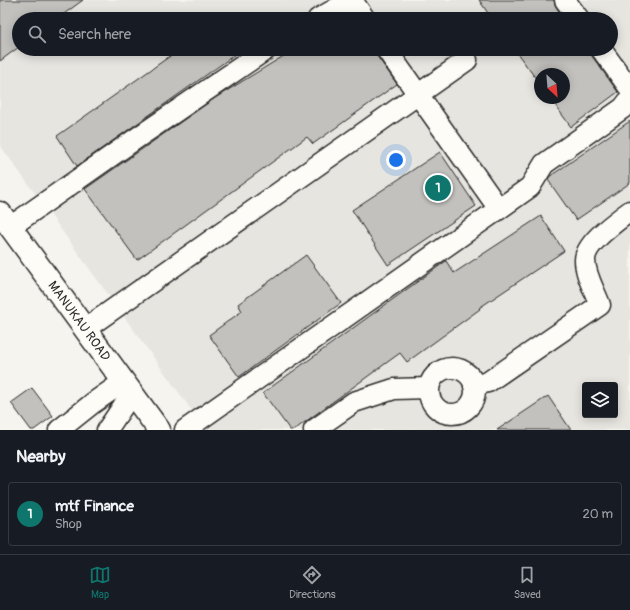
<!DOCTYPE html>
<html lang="en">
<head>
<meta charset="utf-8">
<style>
  :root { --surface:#171b24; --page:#242831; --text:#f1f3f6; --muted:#9ea1a6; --line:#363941; --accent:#0f766e }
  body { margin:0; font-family:Pangolin,sans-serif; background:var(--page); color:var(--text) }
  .controls { position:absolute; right:12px; bottom:12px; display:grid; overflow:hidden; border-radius:4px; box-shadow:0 2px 10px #0003 }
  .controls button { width:36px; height:36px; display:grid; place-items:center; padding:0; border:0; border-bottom:1px solid var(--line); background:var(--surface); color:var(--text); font:20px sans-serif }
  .compass { position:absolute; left:534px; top:68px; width:36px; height:36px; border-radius:50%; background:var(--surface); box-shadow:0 2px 10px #0003; rotate:154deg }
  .you { position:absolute; left:396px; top:160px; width:14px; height:14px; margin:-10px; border:3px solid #fff; border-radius:50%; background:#1a73e8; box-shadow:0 0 0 6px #1a73e833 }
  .badge { display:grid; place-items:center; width:26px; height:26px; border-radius:50%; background:var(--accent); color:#fff; font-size:13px; font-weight:700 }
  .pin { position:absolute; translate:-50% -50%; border:2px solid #fff; box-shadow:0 1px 4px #0006 }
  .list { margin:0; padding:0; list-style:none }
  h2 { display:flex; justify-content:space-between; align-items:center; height:52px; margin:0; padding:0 16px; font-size:17px }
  h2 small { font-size:13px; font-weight:400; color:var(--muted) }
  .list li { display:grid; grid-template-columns:26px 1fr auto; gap:12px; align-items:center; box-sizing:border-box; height:64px; margin:0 8px 8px; padding:0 8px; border:1px solid var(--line); border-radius:4px }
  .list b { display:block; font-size:15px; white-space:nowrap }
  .list p { margin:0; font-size:13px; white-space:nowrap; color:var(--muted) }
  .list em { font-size:13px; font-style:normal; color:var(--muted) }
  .icon { flex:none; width:22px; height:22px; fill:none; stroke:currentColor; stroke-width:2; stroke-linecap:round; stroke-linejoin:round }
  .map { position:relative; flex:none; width:630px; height:430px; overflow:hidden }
  .search { position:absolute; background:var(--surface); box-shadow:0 2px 10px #0003; left:12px; right:12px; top:12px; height:44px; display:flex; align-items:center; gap:10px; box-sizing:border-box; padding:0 14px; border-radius:22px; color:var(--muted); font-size:15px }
  .sheet { height:124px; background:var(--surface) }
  nav { display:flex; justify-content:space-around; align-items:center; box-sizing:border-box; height:56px; border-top:1px solid var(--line); background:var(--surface); font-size:11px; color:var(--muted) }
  nav a { display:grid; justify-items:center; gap:2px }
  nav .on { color:var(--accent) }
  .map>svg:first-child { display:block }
  .built { fill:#e6e5e0; fill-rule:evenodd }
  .building { fill:#c2c1be; stroke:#2b2b2b }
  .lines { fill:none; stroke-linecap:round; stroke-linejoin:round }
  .minor-casing { stroke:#2b2b2b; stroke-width:23 }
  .major-casing { stroke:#2b2b2b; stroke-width:25 }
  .minor { stroke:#fdfcf7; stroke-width:20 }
  .major { stroke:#fdfcf7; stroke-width:22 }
  .labels { text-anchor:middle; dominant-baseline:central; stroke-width:3; stroke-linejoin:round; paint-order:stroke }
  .street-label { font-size:13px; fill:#2b2b2b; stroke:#fdfcf7 }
</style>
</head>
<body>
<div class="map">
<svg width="630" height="430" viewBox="0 0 630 430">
  <rect width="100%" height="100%" fill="#f5f4ef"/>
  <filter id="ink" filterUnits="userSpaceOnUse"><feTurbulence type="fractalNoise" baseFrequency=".025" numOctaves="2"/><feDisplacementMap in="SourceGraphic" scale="8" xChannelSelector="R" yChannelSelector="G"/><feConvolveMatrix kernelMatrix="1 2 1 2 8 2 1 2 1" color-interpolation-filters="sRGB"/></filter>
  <g filter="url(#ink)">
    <path class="built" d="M0 0H630V430H206L0 145ZM19 19H611V49H19ZM540 74H564V98H540ZM585 385H615V415H585Z"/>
    <g class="building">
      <path d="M0 0H83L57 19H19V47L0 61Z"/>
      <path d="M479 0H554L556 7 565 19H492Z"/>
      <path d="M180 49H243L77 166 57 136Z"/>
      <path d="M295 49H375L377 56 397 84 313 144 307 137 137 260 85 189 215 98Z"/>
      <path d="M514 49H590L592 56 618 92 571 127 550 98H564V74H540V84Z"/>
      <path d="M630 121V183L576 220 548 180 549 177Z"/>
      <path d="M440 152 476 206 388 265 352 210Z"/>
      <path d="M541 216 564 251 479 308 480 309 407 362 400 353 294 430H290L263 393 446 261 454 273Z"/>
      <path d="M306 255 341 303 239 377 209 335 242 311 238 304Z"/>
      <path d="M32 388 53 416 34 430H31L11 403Z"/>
      <path d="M548 396 571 430H497Z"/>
    </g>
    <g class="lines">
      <g class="minor-casing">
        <g id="minor">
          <path d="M352 0 365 19"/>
          <path d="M565 0 579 19"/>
          <path d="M318 19 351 0"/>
          <path d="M601 49 630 89"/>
          <path d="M499 209 530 187 544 164 623 108 630 99"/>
          <path d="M10 227 134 140 267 49"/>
          <path d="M85 329 467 60"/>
          <circle cx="452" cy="391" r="23"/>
          <path d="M474 386 488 382 600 305C595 291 585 275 585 260 585 243 617 221 630 211"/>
          <path d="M59 430 93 403 123 382"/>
          <path d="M107 430 132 393"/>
          <path d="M185 430 499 209 386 49"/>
          <path d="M314 430 354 402 394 389 429 388"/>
        </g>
      </g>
      <g class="major-casing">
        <g id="major">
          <path id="s1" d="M0 213 159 430"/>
        </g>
      </g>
      <use href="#minor" class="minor"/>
      <use href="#major" class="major"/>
    </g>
  </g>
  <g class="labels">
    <g class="street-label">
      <text stroke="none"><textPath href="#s1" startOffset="134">MANUKAU ROAD</textPath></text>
    </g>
  </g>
</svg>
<div class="controls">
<button><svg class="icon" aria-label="layers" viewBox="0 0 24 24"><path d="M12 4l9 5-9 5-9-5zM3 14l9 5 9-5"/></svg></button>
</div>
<svg class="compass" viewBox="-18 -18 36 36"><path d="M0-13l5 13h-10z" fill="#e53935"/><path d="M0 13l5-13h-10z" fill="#9ea1a6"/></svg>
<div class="you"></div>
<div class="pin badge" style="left:438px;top:188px">1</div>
<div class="search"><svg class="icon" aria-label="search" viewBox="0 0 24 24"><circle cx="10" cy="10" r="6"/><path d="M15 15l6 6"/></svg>Search here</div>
</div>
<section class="sheet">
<h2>Nearby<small></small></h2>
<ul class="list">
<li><span class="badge">1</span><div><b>mtf Finance</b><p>Shop</p></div><em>20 m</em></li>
</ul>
</section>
<nav>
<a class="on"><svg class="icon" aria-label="map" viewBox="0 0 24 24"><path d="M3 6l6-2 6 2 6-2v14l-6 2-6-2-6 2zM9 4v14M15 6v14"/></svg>Map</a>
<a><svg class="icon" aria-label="directions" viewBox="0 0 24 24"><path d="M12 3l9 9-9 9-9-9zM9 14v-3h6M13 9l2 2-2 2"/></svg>Directions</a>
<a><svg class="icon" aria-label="saved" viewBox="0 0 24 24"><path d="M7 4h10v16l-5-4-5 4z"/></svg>Saved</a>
</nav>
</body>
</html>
